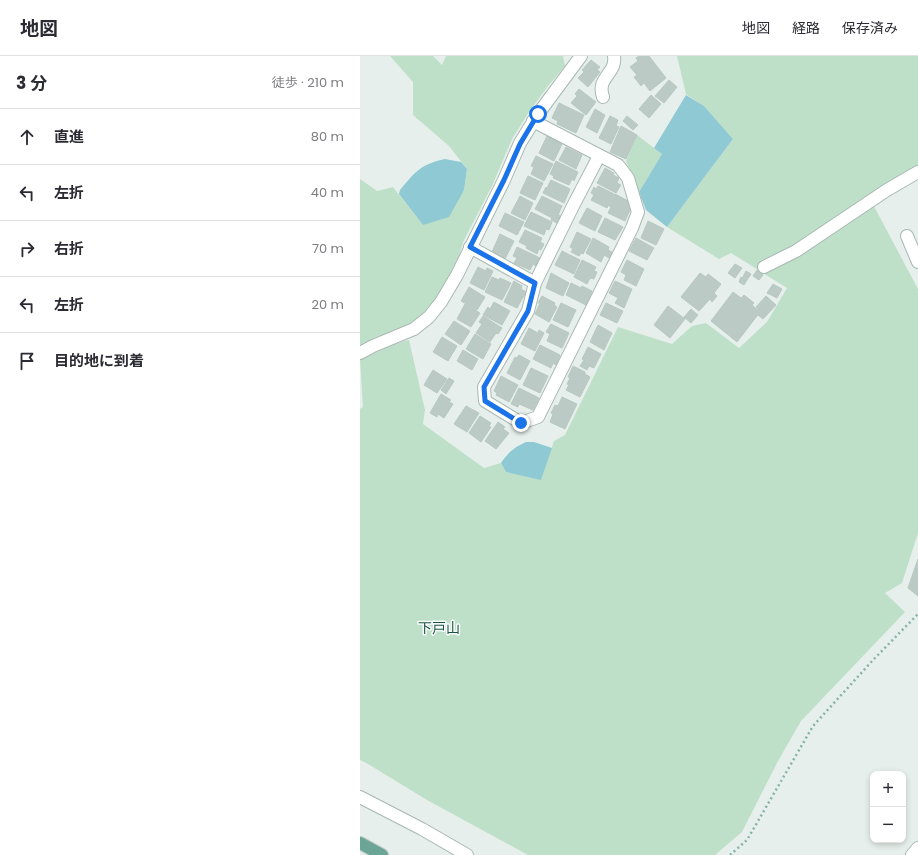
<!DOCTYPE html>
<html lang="ja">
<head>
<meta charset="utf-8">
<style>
  :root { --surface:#fff; --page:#f2f2f3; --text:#2b2b33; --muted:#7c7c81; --line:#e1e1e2 }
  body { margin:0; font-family:Poppins,"Noto Sans JP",sans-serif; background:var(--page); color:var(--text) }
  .controls { position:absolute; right:12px; bottom:12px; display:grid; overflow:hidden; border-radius:8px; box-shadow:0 2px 6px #0003 }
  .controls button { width:36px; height:36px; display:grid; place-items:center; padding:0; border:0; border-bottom:1px solid var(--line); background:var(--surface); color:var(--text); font:20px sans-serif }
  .stop { position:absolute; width:12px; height:12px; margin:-9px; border:3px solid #1a73e8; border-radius:50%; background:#fff }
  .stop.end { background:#1a73e8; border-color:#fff; box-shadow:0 1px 4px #0008 }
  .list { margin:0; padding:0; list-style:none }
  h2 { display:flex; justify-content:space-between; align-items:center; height:52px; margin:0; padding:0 16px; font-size:17px }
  h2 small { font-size:13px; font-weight:400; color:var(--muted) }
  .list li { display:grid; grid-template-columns:26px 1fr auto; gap:12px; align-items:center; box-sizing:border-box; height:56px; padding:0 16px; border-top:1px solid var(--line) }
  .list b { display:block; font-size:15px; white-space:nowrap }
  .list em { font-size:13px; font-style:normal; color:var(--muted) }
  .icon { flex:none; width:22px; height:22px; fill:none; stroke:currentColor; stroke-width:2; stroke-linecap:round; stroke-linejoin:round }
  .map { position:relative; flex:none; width:558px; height:799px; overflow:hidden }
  header { display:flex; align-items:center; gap:24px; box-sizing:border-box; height:56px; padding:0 20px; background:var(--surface); border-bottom:1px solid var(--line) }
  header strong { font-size:19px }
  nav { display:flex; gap:22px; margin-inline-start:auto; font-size:14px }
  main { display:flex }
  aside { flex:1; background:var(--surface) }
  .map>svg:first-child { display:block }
  .green { fill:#bfe0c8 }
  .water { fill:#8ec9d4 }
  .building { fill:#bbcac4; stroke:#b8c9c2 }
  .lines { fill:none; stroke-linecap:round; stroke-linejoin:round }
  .minor-casing { stroke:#a8b8b2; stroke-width:14 }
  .major-casing { stroke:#c2cac8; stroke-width:14 }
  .path { stroke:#86b3a5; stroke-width:2.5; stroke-dasharray:2 3; stroke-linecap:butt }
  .minor { stroke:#fff; stroke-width:12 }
  .major { stroke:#6aa596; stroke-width:12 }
  .route { stroke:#1a73e8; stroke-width:5 }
  .labels { text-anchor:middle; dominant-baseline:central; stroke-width:3; stroke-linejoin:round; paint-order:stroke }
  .quarter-label { font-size:14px; fill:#1f5548; stroke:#f7fbf9 }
</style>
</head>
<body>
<header>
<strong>地図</strong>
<nav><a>地図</a><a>経路</a><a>保存済み</a></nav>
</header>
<main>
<aside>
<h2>3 分<small>徒歩 · 210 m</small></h2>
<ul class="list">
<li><svg class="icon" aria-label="ahead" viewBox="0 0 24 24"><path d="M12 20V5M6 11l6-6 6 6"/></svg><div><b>直進</b></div><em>80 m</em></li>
<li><svg class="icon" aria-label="left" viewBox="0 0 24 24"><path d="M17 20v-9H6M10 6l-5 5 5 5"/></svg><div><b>左折</b></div><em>40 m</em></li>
<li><svg class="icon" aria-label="right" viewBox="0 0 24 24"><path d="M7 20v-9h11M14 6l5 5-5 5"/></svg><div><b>右折</b></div><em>70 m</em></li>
<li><svg class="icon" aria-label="left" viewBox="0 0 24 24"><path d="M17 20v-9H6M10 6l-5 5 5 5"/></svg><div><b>左折</b></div><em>20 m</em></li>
<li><svg class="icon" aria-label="arrive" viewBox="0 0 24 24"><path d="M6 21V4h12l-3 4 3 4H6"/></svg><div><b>目的地に到着</b></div></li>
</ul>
</aside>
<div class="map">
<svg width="558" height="799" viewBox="0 0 558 799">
  <rect width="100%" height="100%" fill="#e6efeb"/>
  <g class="green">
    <path d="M30 0H73L82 9 86 0H203L205 10 188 30 169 56 152 83 132 130 103 186 99 200 83 232 73 248 63 260 44 272 16 281 0 289V123L17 135 33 131 63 169 104 134 107 113 89 90 53 59V26Z"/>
    <path d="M317 0H558V111L509 141 558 233V477L542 527 525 537 545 556 441 665 418 705 382 776 355 799H168L67 744 8 708 0 704V353L3 351 0 304 35 288 49 284 65 354 63 368 124 412 141 407 146 416 181 423 194 385 205 379 258 271 312 288 332 270 346 267 379 292 407 266 427 232 371 197 359 203 307 171 373 83 344 50 326 38Z"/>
    <path d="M277 79 302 98 279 136 277 132 276 133 266 105Z"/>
  </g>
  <g class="water">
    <path d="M326 39 344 50 373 83 307 171 286 154 279 136 302 98 294 92Z"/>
    <path d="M85 103 101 106 107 113 104 134 89 161 63 169 39 138 40 134C55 116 61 108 85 103Z"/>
    <path d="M166 386H174L192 392 181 424 146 416 141 407C149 396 153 392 166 386Z"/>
  </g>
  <g class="building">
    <path d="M279 0H289L306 22 290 35 284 27 281 30 274 21 277 19 270 11 278 5 276 2Z"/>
    <path d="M231 4 240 11 237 14 240 16 228 31 218 22 224 16 222 14Z"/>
    <path d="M309 24 317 31 304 47 295 40Z"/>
    <path d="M219 33 236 46 226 59 211 47 217 40 215 38Z"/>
    <path d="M291 39 301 48 289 62 279 53Z"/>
    <path d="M199 47 224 59 216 77 197 68 198 65 192 62Z"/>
    <path d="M235 53 245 59 237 77 226 71Z"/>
    <path d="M250 60 258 64 256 70 259 71 251 88 239 82Z"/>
    <path d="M267 60 278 69 273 74 263 65Z"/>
    <path d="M261 70 277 79 266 103 250 96Z"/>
    <path d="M187 80 202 88 194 105 179 97Z"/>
    <path d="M206 91 222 99 216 113 199 104Z"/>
    <path d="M176 100 193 108 184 125 171 118 174 111 171 110Z"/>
    <path d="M196 105 218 116 214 125 212 123 209 129 193 122 194 120 190 118Z"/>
    <path d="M245 112 254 117 253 119 259 122 257 127 261 129 256 137 237 127Z"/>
    <path d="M168 120 183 127 175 144 160 137Z"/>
    <path d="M191 124 210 133 204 147 183 137 186 131 187 132Z"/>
    <path d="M238 130 254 138 247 152 231 144 234 139 231 137 234 131 236 133Z"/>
    <path d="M255 138 270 146 268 151 271 152 265 165 248 157 251 151 249 150Z"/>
    <path d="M160 140 173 147 165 164 151 157Z"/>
    <path d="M182 140 202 150 198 159 202 160 199 168 191 164 192 162 175 153Z"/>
    <path d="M227 152 242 160 235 175 219 167Z"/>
    <path d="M171 156 192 166 189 174 186 173 184 179 164 170Z"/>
    <path d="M145 157 164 166 157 179 139 170Z"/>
    <path d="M245 162 263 171 255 184 238 176Z"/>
    <path d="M288 165 304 173 296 189 281 182Z"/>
    <path d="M165 174 182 182 180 186 184 188 181 194 179 193 177 198 166 192 167 190 159 186Z"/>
    <path d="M217 176 231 183 223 198 221 197 219 200 211 196 213 193 210 191Z"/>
    <path d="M140 178 154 185 145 203 132 196Z"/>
    <path d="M233 182 249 191 248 194 252 196 249 202 244 199 241 206 226 197Z"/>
    <path d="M276 182 294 192 287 204 269 195Z"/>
    <path d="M157 191 180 202 176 210 173 208 170 214 154 207 157 202 153 200Z"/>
    <path d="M202 195 220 204 214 218 195 209Z"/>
    <path d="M222 204 236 211 234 215 237 216 234 223 230 222 227 228 214 221Z"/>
    <path d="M267 204 284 213 276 230 264 224 266 219 261 216Z"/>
    <path d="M375 208 382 212 375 222 368 217Z"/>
    <path d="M118 211 126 215 127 212 133 215 124 234 110 227Z"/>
    <path d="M397 214 403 219 399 224 393 220Z"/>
    <path d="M386 215 391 218 387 224 383 221Z"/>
    <path d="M191 217 209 227 203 240 186 232Z"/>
    <path d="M340 217 346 221 348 218 361 228 354 237 357 240 352 246 350 243 339 255 321 241Z"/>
    <path d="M132 221 139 224 140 222 151 227 142 244 125 236Z"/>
    <path d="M381 221 387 224 384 229 379 226Z"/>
    <path d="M154 225 162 230 161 233 166 236 157 252 144 246Z"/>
    <path d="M255 225 272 233 264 252 255 247 258 242 249 237Z"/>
    <path d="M211 227 221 232 222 230 232 235 226 249 206 239Z"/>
    <path d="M413 228 422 233 417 242 407 237Z"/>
    <path d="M109 231 125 241 117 254 101 245Z"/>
    <path d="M373 236 381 242 384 239 394 247 392 249 400 256 377 286 351 265Z"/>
    <path d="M182 240 195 247 194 249 197 251 189 266 175 258 180 247H178Z"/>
    <path d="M406 240 416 249 403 263 398 259 401 256 396 251Z"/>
    <path d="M134 246 150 255 142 269 123 259 128 251 130 253Z"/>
    <path d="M201 247 216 254 208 271 193 264Z"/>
    <path d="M246 247 263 255 257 267 240 259Z"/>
    <path d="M105 248 120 257 111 271 97 263Z"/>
    <path d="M308 250 325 263 310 282 294 269Z"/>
    <path d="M331 253 338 259 331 267 324 261Z"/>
    <path d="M123 260 142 272 138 278 136 277 130 286 116 277 122 268 119 266Z"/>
    <path d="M94 265 110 275 101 289 85 278Z"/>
    <path d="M191 268 209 277 202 292 187 285 190 278 186 276Z"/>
    <path d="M238 269 252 277 244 294 230 286Z"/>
    <path d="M169 272 178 277 179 274 184 277 175 295 161 288Z"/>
    <path d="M115 278 131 288 123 303 106 293Z"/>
    <path d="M82 281 97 290 88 305 73 296Z"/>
    <path d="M180 289 200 299 196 309 193 307 191 312 173 303Z"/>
    <path d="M228 291 241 298 234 312 229 310 227 314 220 310 224 304 222 303Z"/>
    <path d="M103 294 118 303 112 314 97 305Z"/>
    <path d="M159 299 170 305 160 324 147 317 155 301 157 302Z"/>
    <path d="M213 310 225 316V318L230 321 220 341 206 334 209 329 207 328 210 322 208 321Z"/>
    <path d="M171 312 188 320 180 337 163 329Z"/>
    <path d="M73 314 87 323 77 337 64 329Z"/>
    <path d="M141 320 158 329 149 346 136 339 137 337 134 335Z"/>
    <path d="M89 322 94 325 86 338 81 334Z"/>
    <path d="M159 332 179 342 173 354 159 348 158 351 151 348Z"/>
    <path d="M81 338 91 344 89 346 93 348 84 362 78 358 77 361 70 357Z"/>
    <path d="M202 341 217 348 205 373 190 366 193 358 191 357 195 349 198 350Z"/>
    <path d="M106 350 119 357 107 376 94 368Z"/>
    <path d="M120 360 131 367 129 370 131 371 121 386 109 377Z"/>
    <path d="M138 366 145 371 143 373 149 377 136 393 125 385Z"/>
    <path d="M558 503V540L548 532Z"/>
  </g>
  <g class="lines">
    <g class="minor-casing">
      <g id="minor">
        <path d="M243 41C236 21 257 18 254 0"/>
        <path d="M173 65 258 109 268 122 278 156 272 172 178 361 161 367 125 345 124 331 168 255 175 227 213 150 239 100"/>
        <path d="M547 180 558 206"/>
        <path d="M110 191 175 227"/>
        <path d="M404 211 436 195 527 134 558 116"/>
        <path d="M0 297 13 290 54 273 69 261 81 246 97 219 144 124 160 87 178 58 221 0"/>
        <path d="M0 741 62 773 107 799"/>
        <path d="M552 799 558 792"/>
      </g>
    </g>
    <g class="major-casing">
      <path id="major" d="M0 787 22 799"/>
    </g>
    <path class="path" d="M370 799 387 784 453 670 514 603 558 558"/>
    <use href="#minor" class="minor"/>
    <use href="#major" class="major"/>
  </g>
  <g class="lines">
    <path class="route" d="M161 367 125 345 124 331 168 255 175 227 110 191 144 124 160 88 178 58"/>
  </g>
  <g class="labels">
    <g class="quarter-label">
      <text x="79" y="572">下戸山</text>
    </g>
  </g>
</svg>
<div class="controls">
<button>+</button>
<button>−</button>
</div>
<div class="stop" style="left:178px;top:58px"></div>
<div class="stop end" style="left:161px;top:367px"></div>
</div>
</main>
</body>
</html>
